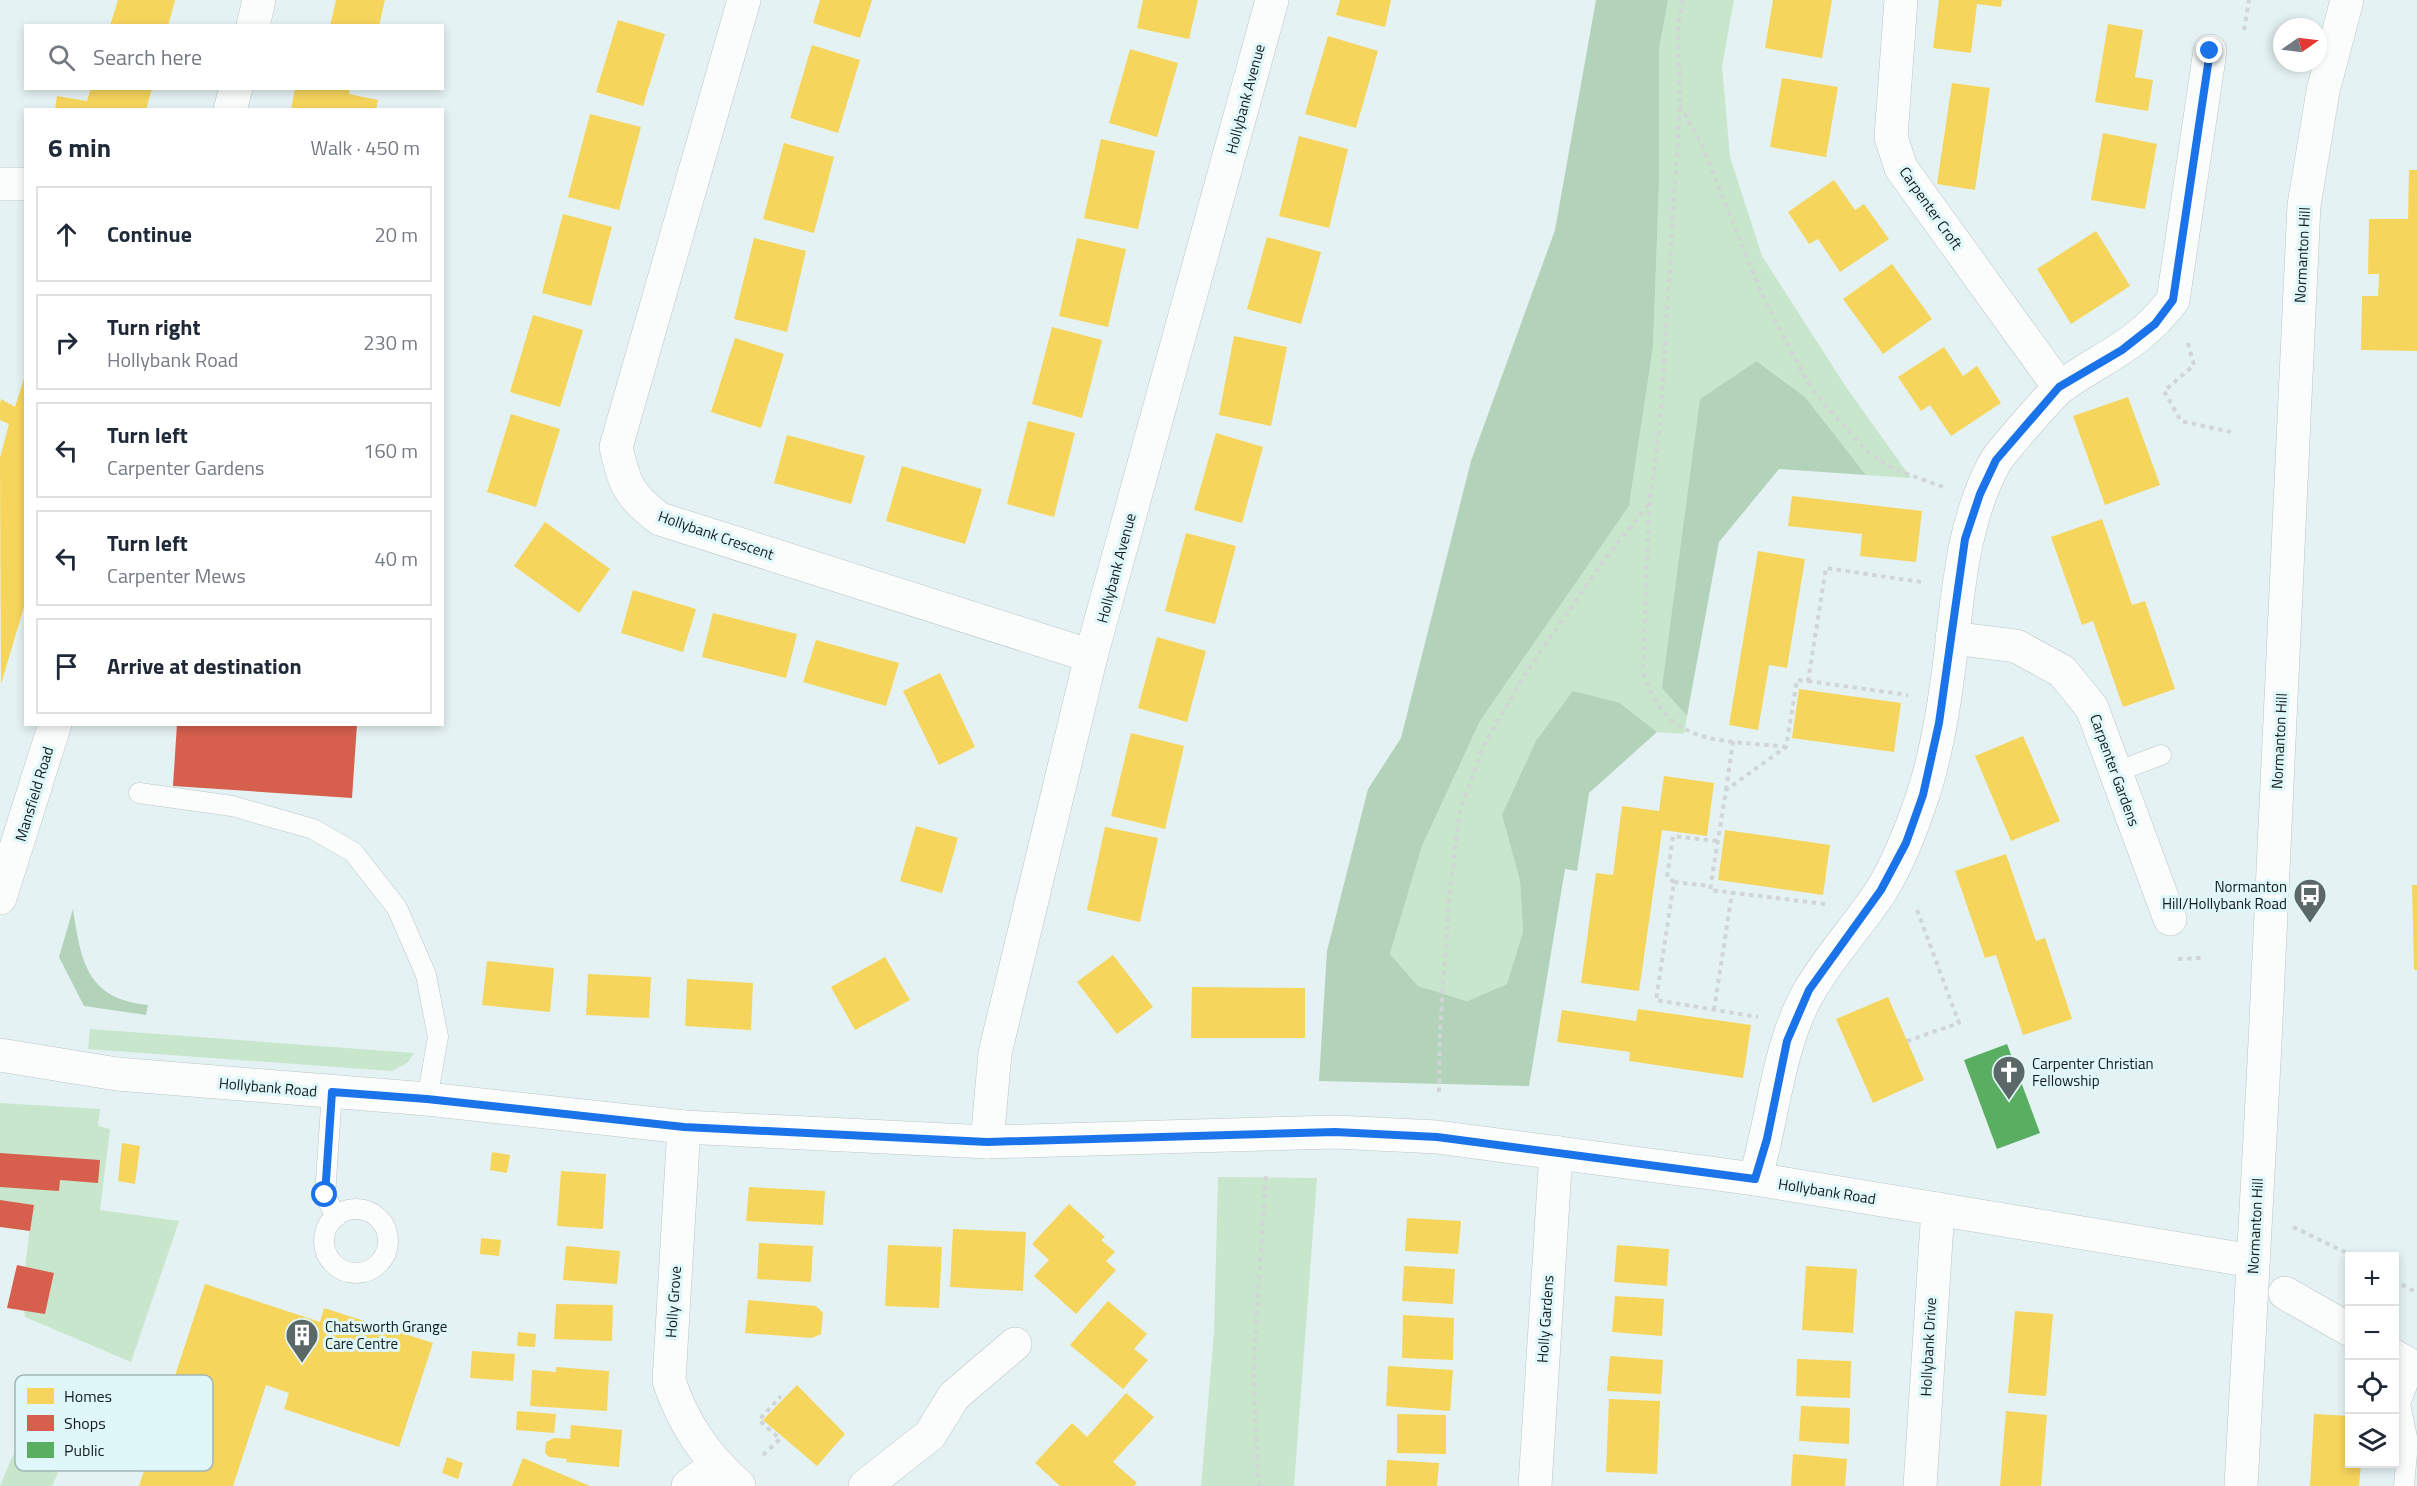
<!DOCTYPE html>
<html lang="en">
<head>
<meta charset="utf-8">
<style>
  :root { --surface:#fff; --page:#f2f2f3; --text:#1f2937; --muted:#747a83; --line:#e0e1e3 }
  body { margin:0; font-family:"Titillium Web",sans-serif; background:var(--page); color:var(--text) }
  .controls { position:absolute; right:18px; bottom:18px; display:grid; overflow:hidden; border-radius:0px; box-shadow:0 3px 9px #0003 }
  .controls button { width:54px; height:54px; display:grid; place-items:center; padding:0; border:0; border-bottom:2px solid var(--line); background:var(--surface); color:var(--text); font:30px sans-serif }
  .compass { position:absolute; left:2273px; top:18px; width:54px; height:54px; border-radius:50%; background:var(--surface); box-shadow:0 3px 9px #0003; rotate:76deg }
  .stop { position:absolute; width:18px; height:18px; margin:-14px; border:4px solid #1a73e8; border-radius:50%; background:#fff }
  .stop.end { background:#1a73e8; border-color:#fff; box-shadow:0 2px 6px #0008 }
  .list { margin:0; padding:0; list-style:none }
  h2 { display:flex; justify-content:space-between; align-items:center; height:78px; margin:0; padding:0 24px; font-size:26px }
  h2 small { font-size:20px; font-weight:400; color:var(--muted) }
  .list li { display:grid; grid-template-columns:39px 1fr auto; gap:18px; align-items:center; box-sizing:border-box; height:96px; margin:0 12px 12px; padding:0 12px; border:2px solid var(--line); border-radius:0px }
  .list b { display:block; font-size:22px; white-space:nowrap }
  .list p { margin:0; font-size:20px; white-space:nowrap; color:var(--muted) }
  .list em { font-size:20px; font-style:normal; color:var(--muted) }
  .icon { flex:none; width:33px; height:33px; fill:none; stroke:currentColor; stroke-width:2; stroke-linecap:round; stroke-linejoin:round }
  .map { position:relative; flex:none; width:2417px; height:1486px; overflow:hidden }
  .search { position:absolute; background:var(--surface); box-shadow:0 3px 9px #0003; left:24px; top:24px; width:420px; height:66px; display:flex; align-items:center; gap:15px; box-sizing:border-box; padding:0 21px; border-radius:0px; color:var(--muted); font-size:22px }
  .panel { position:absolute; background:var(--surface); box-shadow:0 3px 9px #0003; left:24px; top:108px; width:420px; height:618px; border-radius:0px }
  .map>svg:first-child { display:block }
  .green { fill:#c7e6cc }
  .forest { fill:#b2d3b9 }
  .homes { fill:#f6d55c }
  .shops { fill:#d6604d }
  .public { fill:#5aae61 }
  .lines { fill:none; stroke-linecap:round; stroke-linejoin:round }
  .service-casing { stroke:#bbc5c5; stroke-width:21 }
  .minor-casing { stroke:#bbc5c5; stroke-width:34 }
  .secondary-casing { stroke:#bbc5c5; stroke-width:34 }
  .primary-casing { stroke:#bbc5c5; stroke-width:34 }
  .path { stroke:#d1d5d5; stroke-width:4; stroke-dasharray:4.5 4.5; stroke-linecap:butt }
  .service { stroke:#fbfdfd; stroke-width:20 }
  .minor { stroke:#fbfdfd; stroke-width:33 }
  .secondary { stroke:#fbfdfd; stroke-width:33 }
  .primary { stroke:#fbfdfd; stroke-width:33 }
  .route { stroke:#1a73e8; stroke-width:8 }
  .labels { text-anchor:middle; dominant-baseline:central; stroke-width:6; stroke-linejoin:round; paint-order:stroke }
  .street-label { font-size:15px; fill:#131c1c; stroke:#dff7f9 }
  .poi-label { font-size:15px; fill:#131c1c; stroke:#dff7f9; text-anchor:start }
  .key { fill:#dff7f9; stroke:#a2b5b7; stroke-width:1.5 }
  .key-label { font-size:16px; fill:#131c1c }
</style>
</head>
<body>
<div class="map">
<svg width="2417" height="1486" viewBox="0 0 2417 1486">
  <rect width="100%" height="100%" fill="#e5f2f3"/>
  <g class="green">
    <path d="M1668 0H1734L1722 66 1730 157 1762 256 1846 387 1911 478 1866 475 1805 397 1758 361 1662 687 1687 716 1684 734 1657 732 1620 703 1502 815 1520 881 1523 931 1507 984 1467 1001 1418 986 1390 954 1422 846 1480 721 1629 506 1653 347 1659 186V49Z"/>
    <path d="M90 1029 414 1053 407 1063 392 1071 88 1049Z"/>
    <path d="M0 1103 100 1109 98 1126 110 1129 100 1210 179 1221 131 1362 25 1317 24 1309 45 1314 54 1274 25 1267 33 1205 0 1200Z"/>
    <path d="M1218 1177 1317 1178 1294 1486H1201L1214 1333Z"/>
    <path d="M17 1446 58 1473 52 1486H0Z"/>
  </g>
  <g class="forest">
    <path d="M1596 0H1668L1659 49V186L1653 347 1629 506 1480 721 1422 846 1390 954 1418 986 1467 1001 1507 984 1523 931 1520 881 1502 815 1536 741 1573 691 1620 703 1657 732 1589 793 1577 871 1565 869 1529 1086 1319 1081 1327 951 1368 789 1401 738 1471 461 1555 230Z"/>
    <path d="M1757 361 1805 397 1866 475 1779 469 1719 542 1687 716 1662 688 1700 399Z"/>
    <path d="M73 909C81 962 87 999 148 1005L146 1015 84 1006 59 957Z"/>
  </g>
  <g class="homes">
    <path d="M118 0H175L168 26H110Z"/>
    <path d="M336 0H385L379 26H330Z"/>
    <path d="M820 0H872L860 38 813 23Z"/>
    <path d="M1143 0H1198L1189 39 1137 28Z"/>
    <path d="M1340 0H1391L1385 27 1336 15Z"/>
    <path d="M1773 0H1832L1822 58 1765 48Z"/>
    <path d="M1939 0H2002L2001 7 1977 4 1971 53 1933 48Z"/>
    <path d="M618 20 665 34 643 106 596 92Z"/>
    <path d="M2108 24 2143 30 2135 77 2153 80 2148 111 2095 102Z"/>
    <path d="M1328 36 1378 51 1356 128 1305 114Z"/>
    <path d="M812 45 860 60 838 133 790 118Z"/>
    <path d="M1130 49 1178 63 1157 137 1109 123Z"/>
    <path d="M1782 78 1838 87 1826 157 1770 147Z"/>
    <path d="M1952 83 1990 88 1975 190 1937 184Z"/>
    <path d="M91 88H152L146 110H55L57 96 87 101Z"/>
    <path d="M295 88H350L349 94 378 100 376 110H291Z"/>
    <path d="M590 114 641 127 619 210 568 197Z"/>
    <path d="M2103 133 2157 144 2145 209 2091 200Z"/>
    <path d="M1299 136 1348 149 1329 228 1279 216Z"/>
    <path d="M1101 139 1155 151 1138 229 1084 218Z"/>
    <path d="M784 143 834 157 814 233 763 219Z"/>
    <path d="M2409 170H2417V351L2361 350 2362 296H2378L2379 274H2368L2369 219H2408Z"/>
    <path d="M1834 180 1855 210 1864 204 1889 239 1840 272 1818 239 1809 244 1788 212Z"/>
    <path d="M563 214 612 227 591 306 542 293Z"/>
    <path d="M2096 231 2130 286 2071 324 2037 269Z"/>
    <path d="M1267 237 1321 252 1301 324 1247 309Z"/>
    <path d="M754 238 806 251 787 332 734 319Z"/>
    <path d="M1077 238 1126 249 1108 327 1059 316Z"/>
    <path d="M1892 264 1932 319 1883 354 1843 299Z"/>
    <path d="M533 315 583 330 560 407 510 392Z"/>
    <path d="M1052 327 1102 340 1082 418 1032 404Z"/>
    <path d="M1234 336 1287 347 1271 426 1219 415Z"/>
    <path d="M735 338 784 354 761 428 711 412Z"/>
    <path d="M1944 347 1963 376 1977 366 2001 403 1951 436 1930 405 1921 411 1898 377Z"/>
    <path d="M26 372V600L1 684 0 458 9 424 0 420V404L1 399 15 407Z"/>
    <path d="M2128 397 2160 485 2105 505 2073 416Z"/>
    <path d="M511 414 560 429 536 507 487 492Z"/>
    <path d="M1028 421 1075 433 1054 517 1007 504Z"/>
    <path d="M1216 433 1263 447 1242 523 1194 510Z"/>
    <path d="M787 435 865 456 851 504 774 483Z"/>
    <path d="M902 466 982 489 965 544 886 521Z"/>
    <path d="M1792 496 1922 511 1916 562 1860 556 1862 534 1788 526Z"/>
    <path d="M2102 519 2132 605 2145 601 2175 689 2123 707 2093 621 2082 625 2051 537Z"/>
    <path d="M545 522 610 569 579 613 514 566Z"/>
    <path d="M1186 533 1236 546 1215 624 1165 611Z"/>
    <path d="M1758 551 1805 559 1787 668 1769 665 1758 730 1729 725Z"/>
    <path d="M633 590 696 609 683 652 621 633Z"/>
    <path d="M713 613 797 634 786 678 702 657Z"/>
    <path d="M1157 637 1206 651 1187 722 1138 708Z"/>
    <path d="M816 640 899 663 886 706 803 682Z"/>
    <path d="M940 673 975 747 939 765 903 691Z"/>
    <path d="M1799 689 1901 703 1894 752 1792 738Z"/>
    <path d="M1131 733 1184 746 1165 829 1111 816Z"/>
    <path d="M2023 736 2060 821 2011 841 1975 756Z"/>
    <path d="M1664 776 1714 783 1707 836 1662 830 1639 991 1581 983 1596 873 1613 875 1622 806 1659 811Z"/>
    <path d="M916 826 958 838 942 893 900 881Z"/>
    <path d="M1105 827 1158 838 1140 922 1087 910Z"/>
    <path d="M1725 830 1830 845 1823 895 1718 880Z"/>
    <path d="M2006 854 2036 941 2045 938 2072 1019 2023 1035 1996 955 1985 958 1955 871Z"/>
    <path d="M2412 885H2417V970H2414Z"/>
    <path d="M1113 955 1153 1007 1117 1034 1077 982Z"/>
    <path d="M885 957 910 1000 855 1030 831 987Z"/>
    <path d="M487 961 554 968 550 1012 482 1005Z"/>
    <path d="M588 974 651 977 649 1018 586 1015Z"/>
    <path d="M687 979 753 983 751 1030 685 1026Z"/>
    <path d="M1192 987 1305 988V1038H1191Z"/>
    <path d="M1888 997 1924 1080 1873 1103 1836 1019Z"/>
    <path d="M1638 1009 1751 1025 1743 1078 1629 1061 1630 1052 1557 1042 1562 1010 1636 1021Z"/>
    <path d="M122 1143 140 1146 135 1184 118 1181Z"/>
    <path d="M492 1152 510 1155 507 1173 490 1170Z"/>
    <path d="M561 1171 606 1174 603 1229 557 1226Z"/>
    <path d="M749 1187 825 1191 823 1225 746 1221Z"/>
    <path d="M1069 1204 1105 1237 1101 1240 1115 1252 1106 1261 1116 1270 1076 1314 1034 1276 1049 1260 1032 1244Z"/>
    <path d="M1407 1218 1461 1221 1458 1254 1405 1251Z"/>
    <path d="M953 1229 1026 1232 1023 1291 950 1287Z"/>
    <path d="M481 1238 501 1240 499 1256 480 1254Z"/>
    <path d="M759 1243 813 1246 811 1282 757 1279Z"/>
    <path d="M888 1245 942 1247 939 1308 885 1306Z"/>
    <path d="M1617 1245 1669 1249 1667 1286 1614 1282Z"/>
    <path d="M566 1246 620 1251 617 1284 563 1280Z"/>
    <path d="M1404 1266 1455 1269 1453 1304 1402 1301Z"/>
    <path d="M1806 1266 1857 1269 1853 1333 1802 1330Z"/>
    <path d="M205 1284 320 1322 324 1308 433 1343 399 1447 284 1409 289 1393 266 1385 233 1486H139Z"/>
    <path d="M1615 1296 1664 1299 1662 1336 1612 1332Z"/>
    <path d="M748 1300 816 1306 823 1313 821 1334 812 1338 745 1333Z"/>
    <path d="M1108 1301 1147 1334 1134 1349 1148 1360 1123 1389 1070 1345Z"/>
    <path d="M556 1304 613 1305 612 1341 554 1339Z"/>
    <path d="M2015 1311 2053 1314 2046 1396 2008 1393Z"/>
    <path d="M1403 1315 1454 1318 1453 1360 1402 1358Z"/>
    <path d="M518 1332 536 1334 535 1347 517 1346Z"/>
    <path d="M472 1351 515 1354 513 1381 470 1378Z"/>
    <path d="M1610 1356 1663 1360 1661 1394 1607 1391Z"/>
    <path d="M1797 1359 1851 1361 1850 1398 1796 1396Z"/>
    <path d="M1388 1366 1453 1370 1450 1411 1386 1406Z"/>
    <path d="M556 1367 609 1371 607 1411 530 1406 532 1370 556 1372Z"/>
    <path d="M797 1385 845 1434 817 1466 763 1420Z"/>
    <path d="M1126 1393 1154 1417 1113 1462 1137 1483 1134 1486H1060L1035 1463 1072 1423 1087 1437Z"/>
    <path d="M1609 1399 1660 1401 1657 1474 1606 1472Z"/>
    <path d="M1801 1406 1850 1408 1849 1444 1799 1441Z"/>
    <path d="M517 1411 556 1414 554 1433 516 1430Z"/>
    <path d="M2006 1411 2047 1415 2041 1486H2000Z"/>
    <path d="M1397 1414 1446 1415V1454L1397 1453Z"/>
    <path d="M2314 1414 2349 1416V1464H2361L2359 1486H2310Z"/>
    <path d="M571 1425 622 1430 619 1467 566 1462 567 1459 549 1457 545 1453 546 1442 554 1438 570 1439Z"/>
    <path d="M1793 1454 1847 1459 1845 1486H1791Z"/>
    <path d="M447 1457 463 1463 458 1479 442 1473Z"/>
    <path d="M523 1458 590 1486H512Z"/>
    <path d="M1387 1460 1439 1463 1437 1486H1386Z"/>
  </g>
  <g class="shops">
    <path d="M177 724H357L352 798 173 786Z"/>
    <path d="M0 1153 100 1160 98 1183 60 1180 59 1191 0 1187Z"/>
    <path d="M0 1200 34 1205 30 1231 0 1227Z"/>
    <path d="M17 1265 54 1273 45 1314 7 1308Z"/>
  </g>
  <path class="public" d="M2007 1044 2040 1133 1997 1149 1964 1060Z"/>
  <g class="lines">
    <g class="service-casing">
      <g id="service">
        <path d="M2116 772 2161 755"/>
        <path d="M139 793 232 806 313 829 353 852 397 908 426 975 438 1037 427 1099"/>
        <path d="M332 1092 325 1195 336 1217"/>
        <circle cx="356" cy="1241" r="32"/>
        <path d="M2404 1486 2408 1442 2400 1404 2414 1367"/>
      </g>
    </g>
    <g class="minor-casing">
      <g id="minor">
        <path d="M744 0 616 447C624 484 629 496 660 519L1091 656"/>
        <path d="M1901 0 1891 137 1901 168 2059 387"/>
        <path d="M0 184H26"/>
        <path d="M1952 638 2016 646 2062 671 2092 708 2170 919"/>
        <path d="M684 1127 669 1381C684 1425 704 1454 739 1486"/>
        <path d="M987 1142 995 1053 1091 656 1272 0"/>
        <path d="M1755 1179C1774 1117 1777 1046 1810 990 1830 955 1859 925 1881 891 1899 862 1911 830 1922 798 1939 747 1947 687 1953 634 1960 574 1966 516 1995 462 2002 451 2052 393 2062 386 2107 354 2137 347 2173 300L2210 51"/>
        <path d="M2285 1293 2350 1330"/>
        <path d="M2394 1356 2417 1369"/>
        <path d="M688 1486 716 1465"/>
        <path d="M865 1486 930 1435 954 1396 1015 1344"/>
        <path d="M1535 1486 1556 1152"/>
        <path d="M1920 1486 1938 1209"/>
      </g>
    </g>
    <g class="secondary-casing">
      <g id="secondary">
        <path d="M0 1055 117 1074 427 1099 684 1127 987 1142 1335 1132 1437 1137 1755 1179 2253 1261"/>
        <path d="M2241 1486 2264 1063 2304 205 2323 91 2347 0"/>
      </g>
    </g>
    <g class="primary-casing">
      <g id="primary">
        <path d="M253 26 259 0"/>
        <path d="M230 110 236 88"/>
        <path d="M0 898 55 724"/>
      </g>
    </g>
    <g class="path">
      <path d="M1683 0 1678 24 1680 105 1660 424 1649 505 1643 670C1665 748 1720 739 1786 747"/>
      <path d="M2244 30 2249 0"/>
      <path d="M1680 105 1700 141 1765 302 1812 390 1867 452 1894 469 1943 487"/>
      <path d="M2188 343 2194 365 2164 391 2181 421 2231 432"/>
      <path d="M1808 681 1908 695"/>
      <path d="M1726 790 1733 741"/>
      <path d="M1717 841 1673 836 1667 877 1674 882 1656 1000 1758 1017"/>
      <path d="M1674 882 1710 886"/>
      <path d="M1825 904 1710 890 1726 790 1786 747 1797 680 1808 681 1826 568 1921 582"/>
      <path d="M2178 959 2202 958"/>
      <path d="M1714 1010 1732 893"/>
      <path d="M1907 1041 1959 1023 1916 907"/>
      <path d="M1439 1092 1440 1030 1449 900 1460 810 1484 745 1523 677 1604 560 1648 505"/>
      <path d="M2293 1227 2353 1256"/>
      <path d="M2394 1280 2417 1293"/>
      <path d="M763 1455 780 1439 759 1420 781 1396"/>
      <path d="M1259 1486 1253 1375 1266 1172"/>
    </g>
    <use href="#service" class="service"/>
    <use href="#minor" class="minor"/>
    <use href="#secondary" class="secondary"/>
    <use href="#primary" class="primary"/>
  </g>
  <g class="lines">
    <path class="route" d="M325 1195 332 1092 427 1099 684 1127 987 1142 1335 1132 1437 1137 1755 1179 1767 1139 1787 1041 1809 990 1881 890 1906 843 1923 795 1939 723 1965 539 1980 494 1996 460 2059 387 2122 350 2155 324 2173 300 2210 51"/>
  </g>
  <defs>
    <g id="bus-pin" transform="scale(1.725)"><path d="M0 17L-7.5 6A9.5 9.5 0 1 1 7.5 6Z" fill="#5c6767" stroke="#dff7f9"/><path d="M-5-6H5V4H4V6H2V4H-2V6H-4V4H-5ZM-3.5-4V0h7V-4ZM-3.5 1.2v1.5H-2V1.2ZM2 1.2v1.5H3.5V1.2Z" fill="#fff"/></g>
    <g id="church-pin" transform="scale(1.725)"><path d="M0 17L-7.5 6A9.5 9.5 0 1 1 7.5 6Z" fill="#5c6767" stroke="#dff7f9"/><path d="M-1.2-6h2.4v3.5h3.3v2.4h-3.3V6h-2.4V-.1h-3.3v-2.4h3.3Z" fill="#fff"/></g>
    <g id="building-pin" transform="scale(1.725)"><path d="M0 17L-7.5 6A9.5 9.5 0 1 1 7.5 6Z" fill="#5c6767" stroke="#dff7f9"/><path d="M-4-6H4V6H1V3H-1V6H-4ZM-2.5-4.3h1.7v1.8h-1.7ZM.8-4.3h1.7v1.8H.8ZM-2.5-1h1.7V.8h-1.7ZM.8-1h1.7V.8H.8Z" fill="#fff"/></g>
  </defs>
  <g fill-rule="evenodd">
    <use href="#bus-pin" x="2310" y="895"/>
    <use href="#church-pin" x="2009" y="1072"/>
    <use href="#building-pin" x="302" y="1335"/>
  </g>
  <g class="labels">
    <g class="street-label">
      <text transform="translate(1245 99) rotate(-75)">Hollybank Avenue</text>
      <text transform="translate(1931 208) rotate(55)">Carpenter Croft</text>
      <text transform="translate(2302 255) rotate(-87)">Normanton Hill</text>
      <text transform="translate(716 535) rotate(19)">Hollybank Crescent</text>
      <text transform="translate(1116 568) rotate(-75)">Hollybank Avenue</text>
      <text transform="translate(2279 741) rotate(-87)">Normanton Hill</text>
      <text transform="translate(2115 770) rotate(70)">Carpenter Gardens</text>
      <text transform="translate(34 794) rotate(-73)">Mansfield Road</text>
      <text transform="translate(268 1087) rotate(5)">Hollybank Road</text>
      <text transform="translate(1827 1191) rotate(9)">Hollybank Road</text>
      <text transform="translate(2255 1226) rotate(-87)">Normanton Hill</text>
      <text transform="translate(673 1302) rotate(-86)">Holly Grove</text>
      <text transform="translate(1545 1319) rotate(-86)">Holly Gardens</text>
      <text transform="translate(1928 1347) rotate(-87)">Hollybank Drive</text>
    </g>
    <g class="poi-label">
      <text x="2287" y="886" text-anchor="end">Normanton<tspan x="2287" dy="17">Hill/Hollybank Road</tspan></text>
      <text x="2032" y="1063">Carpenter Christian<tspan x="2032" dy="17">Fellowship</tspan></text>
      <text x="325" y="1326">Chatsworth Grange<tspan x="325" dy="17">Care Centre</tspan></text>
    </g>
  </g>
  <rect x="15" y="1375" width="198" height="96" rx="9" class="key"/>
  <rect x="27" y="1388" width="27" height="16" fill="#f6d55c"/>
  <rect x="27" y="1415" width="27" height="16" fill="#d6604d"/>
  <rect x="27" y="1442" width="27" height="16" fill="#5aae61"/>
  <g class="key-label">
    <text x="64" y="1402">Homes</text>
    <text x="64" y="1429">Shops</text>
    <text x="64" y="1456">Public</text>
  </g>
</svg>
<div class="controls">
<button>+</button>
<button>−</button>
<button><svg class="icon" aria-label="locate" viewBox="0 0 24 24"><circle cx="12" cy="12" r="6"/><path d="M12 2v4M12 18v4M2 12h4M18 12h4"/></svg></button>
<button><svg class="icon" aria-label="layers" viewBox="0 0 24 24"><path d="M12 4l9 5-9 5-9-5zM3 14l9 5 9-5"/></svg></button>
</div>
<svg class="compass" viewBox="-18 -18 36 36"><path d="M0-13l5 13h-10z" fill="#e53935"/><path d="M0 13l5-13h-10z" fill="#747a83"/></svg>
<div class="stop" style="left:325px;top:1195px"></div>
<div class="stop end" style="left:2210px;top:51px"></div>
<div class="search"><svg class="icon" aria-label="search" viewBox="0 0 24 24"><circle cx="10" cy="10" r="6"/><path d="M15 15l6 6"/></svg>Search here</div>
<section class="panel">
<h2>6 min<small>Walk · 450 m</small></h2>
<ul class="list">
<li><svg class="icon" aria-label="ahead" viewBox="0 0 24 24"><path d="M12 20V5M6 11l6-6 6 6"/></svg><div><b>Continue</b></div><em>20 m</em></li>
<li><svg class="icon" aria-label="right" viewBox="0 0 24 24"><path d="M7 20v-9h11M14 6l5 5-5 5"/></svg><div><b>Turn right</b><p>Hollybank Road</p></div><em>230 m</em></li>
<li><svg class="icon" aria-label="left" viewBox="0 0 24 24"><path d="M17 20v-9H6M10 6l-5 5 5 5"/></svg><div><b>Turn left</b><p>Carpenter Gardens</p></div><em>160 m</em></li>
<li><svg class="icon" aria-label="left" viewBox="0 0 24 24"><path d="M17 20v-9H6M10 6l-5 5 5 5"/></svg><div><b>Turn left</b><p>Carpenter Mews</p></div><em>40 m</em></li>
<li><svg class="icon" aria-label="arrive" viewBox="0 0 24 24"><path d="M6 21V4h12l-3 4 3 4H6"/></svg><div><b>Arrive at destination</b></div></li>
</ul>
</section>
</div>
</body>
</html>
